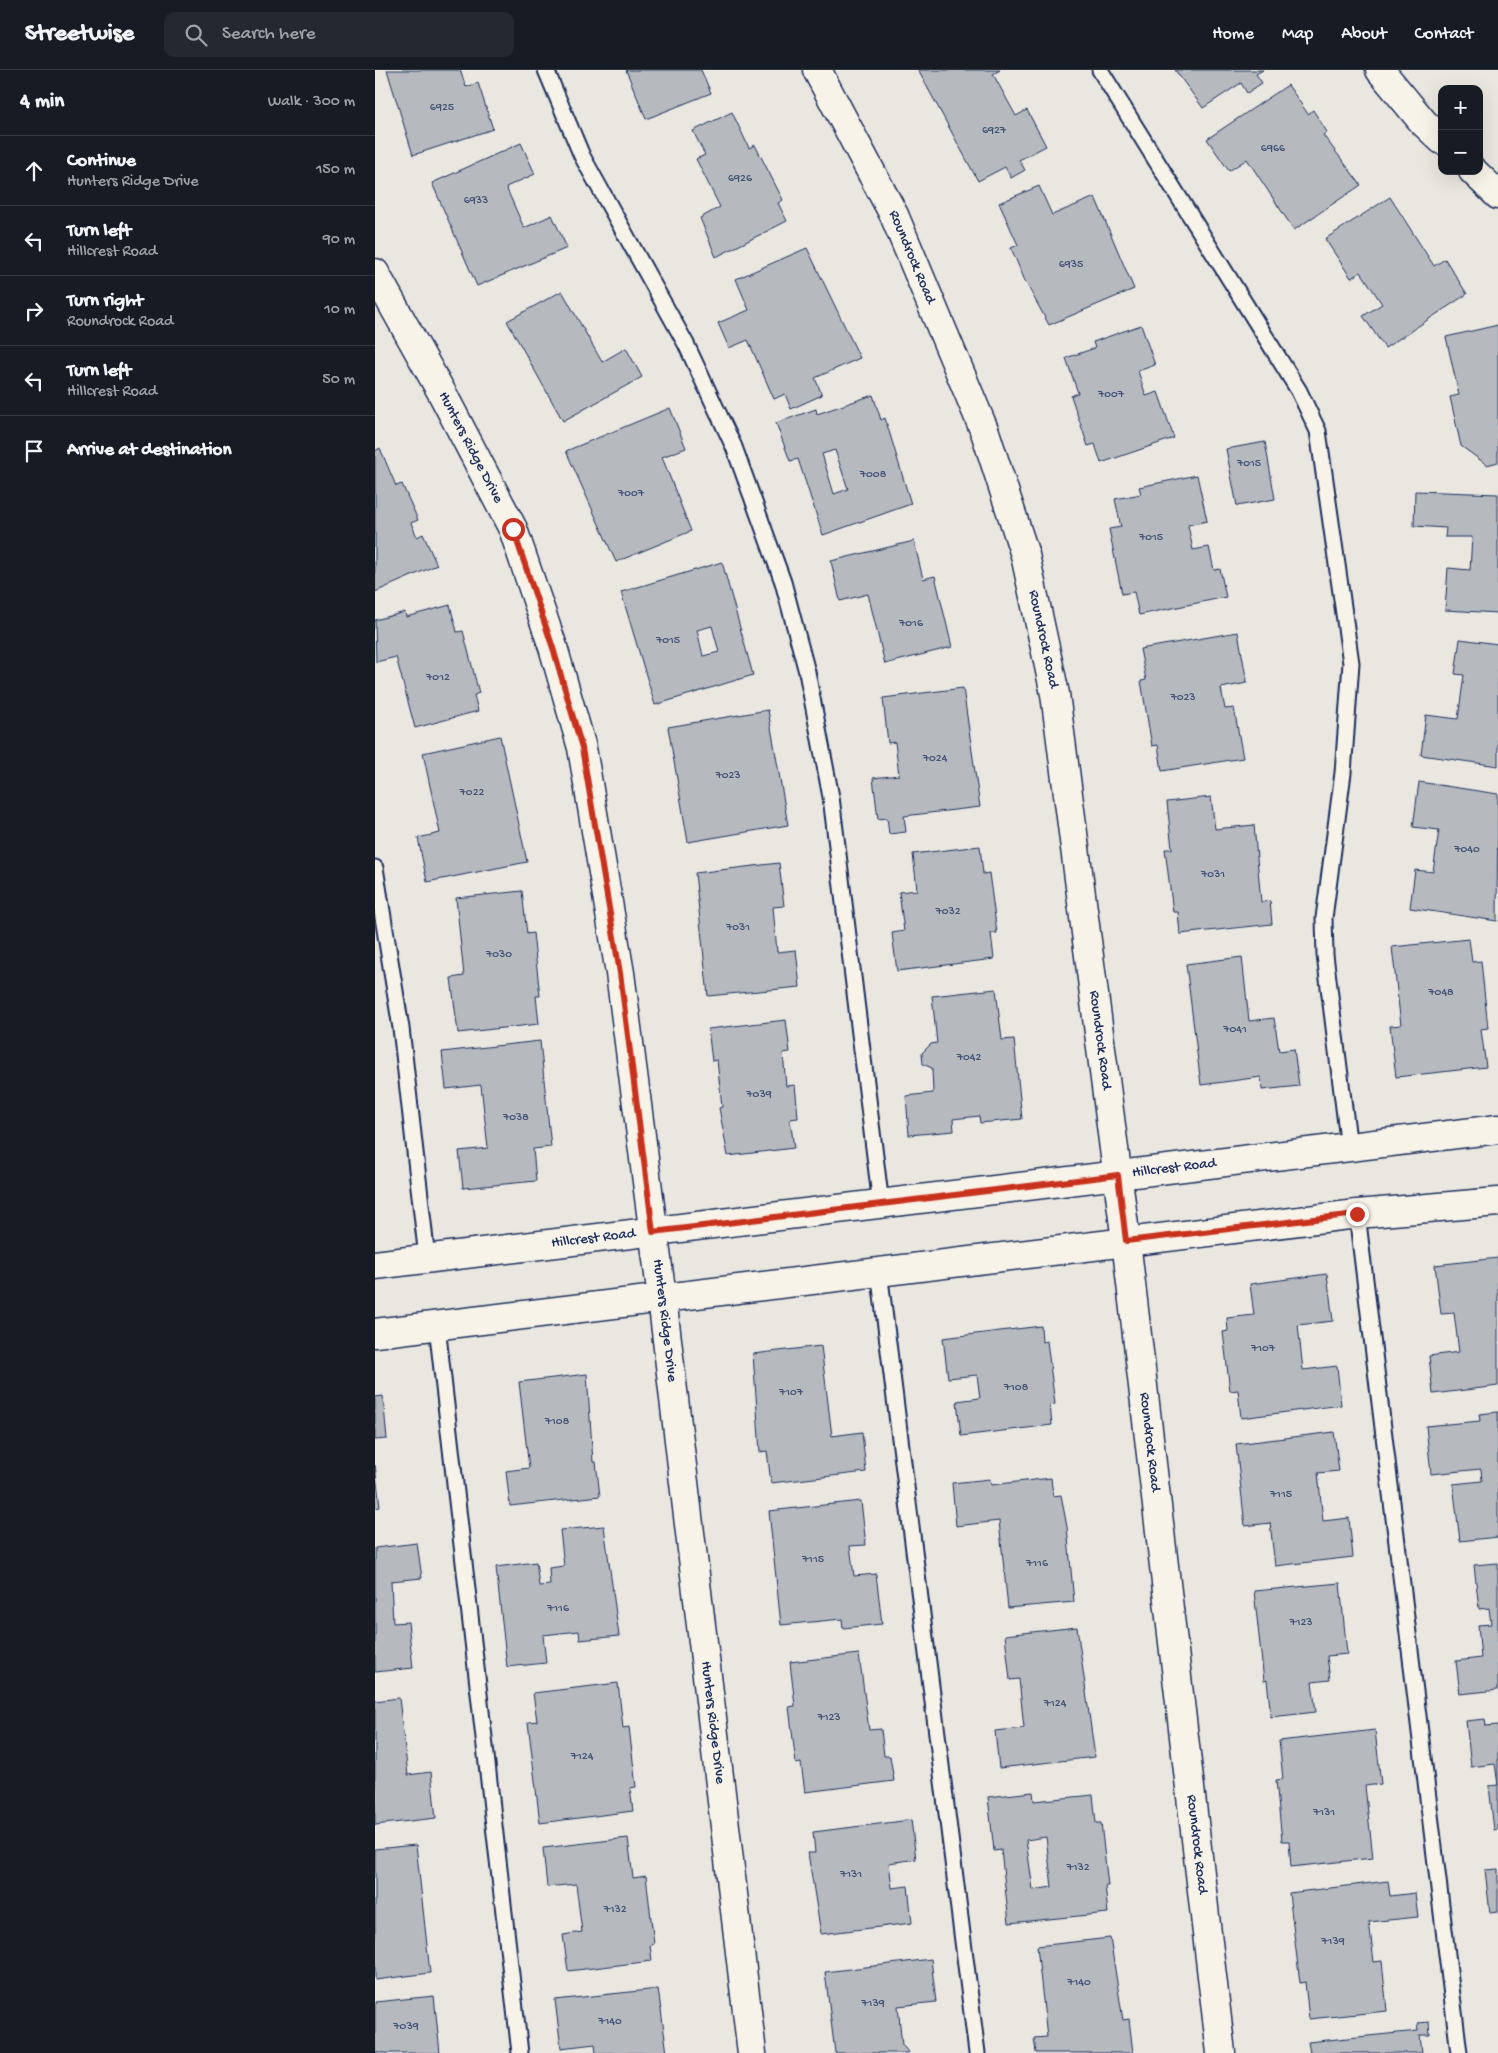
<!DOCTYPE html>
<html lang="en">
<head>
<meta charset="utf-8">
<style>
  :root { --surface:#171b24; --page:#242831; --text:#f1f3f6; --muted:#9ea1a6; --line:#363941 }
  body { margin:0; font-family:"Gochi Hand",sans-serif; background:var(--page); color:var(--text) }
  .controls { position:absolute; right:15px; top:15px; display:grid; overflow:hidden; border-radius:10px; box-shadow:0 5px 20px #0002 }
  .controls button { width:45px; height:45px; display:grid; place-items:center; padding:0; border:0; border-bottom:1px solid var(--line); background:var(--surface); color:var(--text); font:25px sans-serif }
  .stop { position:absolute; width:15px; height:15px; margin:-11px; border:4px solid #c8321e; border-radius:50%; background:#fff }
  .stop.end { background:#c8321e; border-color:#fff; box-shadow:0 1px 5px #0008 }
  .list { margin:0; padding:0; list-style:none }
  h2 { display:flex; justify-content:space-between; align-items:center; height:65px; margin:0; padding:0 20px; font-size:21px }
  h2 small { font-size:16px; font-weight:400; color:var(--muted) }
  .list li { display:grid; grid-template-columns:32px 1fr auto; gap:15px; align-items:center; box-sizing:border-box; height:70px; padding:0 20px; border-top:1px solid var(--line) }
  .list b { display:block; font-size:19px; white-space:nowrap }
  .list p { margin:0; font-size:16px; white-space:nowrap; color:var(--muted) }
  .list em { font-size:16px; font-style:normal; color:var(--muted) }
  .icon { flex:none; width:28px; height:28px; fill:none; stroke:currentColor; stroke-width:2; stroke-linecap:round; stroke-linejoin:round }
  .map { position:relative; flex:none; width:1123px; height:1983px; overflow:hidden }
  header { display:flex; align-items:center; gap:30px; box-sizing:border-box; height:70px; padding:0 25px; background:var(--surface); border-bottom:1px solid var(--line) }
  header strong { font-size:24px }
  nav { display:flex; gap:28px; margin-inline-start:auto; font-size:18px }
  .search { width:350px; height:45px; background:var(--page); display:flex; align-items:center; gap:12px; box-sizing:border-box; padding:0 18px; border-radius:10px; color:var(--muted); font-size:19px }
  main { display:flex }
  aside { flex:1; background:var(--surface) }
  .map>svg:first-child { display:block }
  .building { fill:#b6babf; stroke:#1b2f5e; fill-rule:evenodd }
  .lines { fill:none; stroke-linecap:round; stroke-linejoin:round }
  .lane-casing { stroke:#1b2f5e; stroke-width:19 }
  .street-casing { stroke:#1b2f5e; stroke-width:31 }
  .secondary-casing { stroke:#1b2f5e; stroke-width:31 }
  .lane { stroke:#f7f3e8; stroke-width:15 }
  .street { stroke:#f7f3e8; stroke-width:28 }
  .secondary { stroke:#f7f3e8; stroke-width:28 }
  .route { stroke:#c8321e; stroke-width:6 }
  .labels { text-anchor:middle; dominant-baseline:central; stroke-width:4.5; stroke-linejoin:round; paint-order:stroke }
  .number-label { font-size:12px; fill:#425276 }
  .street-label { font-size:15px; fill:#1b2f5e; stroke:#f7f3e8 }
</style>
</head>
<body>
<header>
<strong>Streetwise</strong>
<div class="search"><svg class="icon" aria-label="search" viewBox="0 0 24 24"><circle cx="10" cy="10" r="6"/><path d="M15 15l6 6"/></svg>Search here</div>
<nav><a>Home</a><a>Map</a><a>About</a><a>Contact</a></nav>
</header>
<main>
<aside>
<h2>4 min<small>Walk · 300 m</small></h2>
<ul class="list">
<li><svg class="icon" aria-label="ahead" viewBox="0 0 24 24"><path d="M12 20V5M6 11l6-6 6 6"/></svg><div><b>Continue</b><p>Hunters Ridge Drive</p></div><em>150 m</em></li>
<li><svg class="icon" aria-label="left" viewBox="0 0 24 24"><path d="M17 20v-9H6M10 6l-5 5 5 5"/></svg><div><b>Turn left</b><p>Hillcrest Road</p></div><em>90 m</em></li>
<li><svg class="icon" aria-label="right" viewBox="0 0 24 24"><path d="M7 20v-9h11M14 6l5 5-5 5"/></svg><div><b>Turn right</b><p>Roundrock Road</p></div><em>10 m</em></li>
<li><svg class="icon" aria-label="left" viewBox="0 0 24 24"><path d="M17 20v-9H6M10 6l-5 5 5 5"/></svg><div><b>Turn left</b><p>Hillcrest Road</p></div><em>50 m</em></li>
<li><svg class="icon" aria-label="arrive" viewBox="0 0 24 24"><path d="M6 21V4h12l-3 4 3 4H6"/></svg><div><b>Arrive at destination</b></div></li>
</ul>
</aside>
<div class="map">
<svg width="1123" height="1983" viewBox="0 0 1123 1983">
  <rect width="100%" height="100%" fill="#eae7e0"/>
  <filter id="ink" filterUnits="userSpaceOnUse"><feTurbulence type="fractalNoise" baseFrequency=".02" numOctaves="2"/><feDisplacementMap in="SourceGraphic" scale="10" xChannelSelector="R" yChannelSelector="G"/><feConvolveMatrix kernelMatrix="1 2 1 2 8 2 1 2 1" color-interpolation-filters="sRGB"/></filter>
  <g filter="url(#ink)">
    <g class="building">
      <path d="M12 0H85L91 17 103 13 118 59 38 85Z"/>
      <path d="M251 0H326L336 23 271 49Z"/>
      <path d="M543 0H625L618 4 641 46 652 40 671 76 644 90 650 100 636 108 630 97 603 111Z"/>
      <path d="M800 0H888L881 4 887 13 872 23 866 13 828 38Z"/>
      <path d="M913 15 933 44 938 40 952 62 948 65 986 115 919 160 872 89 854 101 832 69Z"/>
      <path d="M357 42 374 78 380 75 408 130 403 133 412 151 341 187 325 148 345 137 321 89 330 85 318 61Z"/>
      <path d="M146 73 160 104 131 117 149 158 177 145 192 178 102 216 57 113Z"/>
      <path d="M664 116 677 145 720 127 759 219 674 255 650 211 636 178 643 175 624 133Z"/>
      <path d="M1015 127 1059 196 1070 189 1092 224 1010 278 988 246 1007 234 986 202 976 208 950 169Z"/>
      <path d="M432 178 485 288 440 308 447 325 416 339 410 324 399 329 373 270 354 278 343 253 374 240 361 209Z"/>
      <path d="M187 221 227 292 251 278 267 307 188 351 132 251Z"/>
      <path d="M766 255 780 295 763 301 771 326 783 322 799 368 726 393 720 374 713 376 696 326 703 323 691 288 720 278 718 272Z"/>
      <path d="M1123 255V392L1112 395 1086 376 1075 327 1084 325 1071 267Z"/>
      <path d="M498 325 506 350 510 348 536 434 448 465 423 389 415 391 401 353 441 339 442 344ZM460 380 473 419 459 424 447 384Z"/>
      <path d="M295 338 311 378 287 387 316 461 241 492 191 381Z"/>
      <path d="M890 372 900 429 862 436 851 379Z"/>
      <path d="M5 378 21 416 27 414 43 450 36 453 42 467 48 464 62 495 0 522V381Z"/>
      <path d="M822 405 832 451 813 455 818 480 834 477 839 500 845 499 851 527 764 545 759 522 747 524 734 459 746 457 740 429 766 424 764 417Z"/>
      <path d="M1040 421 1123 424V543L1070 540 1073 498 1095 500 1097 467H1070L1071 458 1039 456Z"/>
      <path d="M539 471 548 509 560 506 577 577 510 594 493 524 465 531 456 491Z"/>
      <path d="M347 492 378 605 280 635 246 522ZM337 556 344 582 328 586 322 560Z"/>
      <path d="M75 535 82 562 88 561 104 623 99 625 103 641 40 658 21 587 1 592 0 550 30 542 31 547Z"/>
      <path d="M863 562 872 613 846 618 850 639 859 638 868 688 787 701 783 675 777 676 766 611 771 610 765 579Z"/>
      <path d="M1085 569 1123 574V696L1046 685 1051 645 1083 649 1089 605 1080 604Z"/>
      <path d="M588 618 605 737 529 746 531 762 514 764 512 748 503 749 498 708 524 705 520 672 513 673 508 628Z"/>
      <path d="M393 640 413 755 313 772 293 657Z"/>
      <path d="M125 666 152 792 52 812 43 768 65 763 48 683Z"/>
      <path d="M1044 712 1123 724 1122 851 1035 838 1040 800 1058 802 1064 760 1038 757Z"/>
      <path d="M836 727 840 759 879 755 886 832 895 831 897 854 805 864 803 842H798L790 779H797L792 732Z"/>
      <path d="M605 776 608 804 614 803 622 863H616L619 889 522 901 517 863 529 861 524 822 542 820 538 784Z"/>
      <path d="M404 793 409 836 398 837 402 882 421 880 425 917 333 926 320 803Z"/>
      <path d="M147 821 152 864 158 863 165 926H161L164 954 83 963 76 908 89 906 81 828Z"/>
      <path d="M1094 869 1097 892 1106 891 1113 958 1106 959 1111 997 1021 1007 1015 956 1026 955 1017 877Z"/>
      <path d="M867 887 874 951 899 948 904 981 919 979 924 1016 887 1020 886 1007 826 1015 811 894Z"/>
      <path d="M621 919 627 970 639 969 647 1049 605 1053 604 1046 578 1049 579 1061 534 1065 531 1026 558 1023 557 998 548 994 547 983 556 974 562 973 557 926Z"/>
      <path d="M411 950 415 982 408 983 411 1016 420 1015 422 1035 423 1048 415 1049 419 1078 353 1086 344 1038 347 1037 342 990 337 991 333 959Z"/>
      <path d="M165 971 176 1077 158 1079 161 1111 88 1118 84 1081 113 1078 106 1015 71 1019 67 982Z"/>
      <path d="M1123 1188V1316L1058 1324 1054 1286 1084 1282 1079 1243 1066 1244 1060 1195Z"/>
      <path d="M952 1204 958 1251 923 1255 928 1300 962 1296 966 1335 866 1348 863 1320 855 1321 848 1262 853 1261 852 1248 879 1245 875 1214Z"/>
      <path d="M666 1256 667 1272 672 1271 680 1334 675 1335 677 1355 586 1366 582 1331 605 1328 602 1305 573 1308 568 1268Z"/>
      <path d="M446 1276 457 1366 487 1362 491 1402 396 1413 392 1381 385 1382 378 1284Z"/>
      <path d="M212 1304 218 1392H221L225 1426 135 1436 131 1401 154 1398 144 1312Z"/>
      <path d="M8 1326 12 1369 0 1370V1327Z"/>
      <path d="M1123 1342V1467L1085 1471 1078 1414 1107 1411 1106 1399 1056 1404 1051 1356 1105 1351 1104 1344Z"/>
      <path d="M959 1362 964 1401 943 1403 948 1451 974 1448 978 1487 900 1496 895 1453 870 1456 861 1374Z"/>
      <path d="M0 1395 5 1437 0 1438Z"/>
      <path d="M676 1408 678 1426 686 1425 692 1457 699 1532 633 1538 624 1451 581 1456 577 1413 615 1409 616 1415Z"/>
      <path d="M486 1431 491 1475 475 1476 479 1506 501 1504 507 1554 468 1558 467 1549 406 1555 394 1441Z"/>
      <path d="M229 1456 244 1566 205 1570 204 1561 168 1565 171 1593 132 1597 121 1497 161 1492 164 1516 175 1515 174 1498 189 1496 185 1460Z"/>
      <path d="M42 1473 47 1508 16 1511 18 1553 33 1552 38 1598 0 1602V1478Z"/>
      <path d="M1123 1493V1620L1085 1624 1081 1591 1106 1588 1103 1555 1116 1554 1114 1538 1104 1539 1099 1495Z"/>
      <path d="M965 1513 972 1584 952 1586 955 1610 937 1612 941 1642 896 1647 892 1610 889 1611 879 1521Z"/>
      <path d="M702 1557 720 1687 624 1698 620 1661 649 1658 644 1609 635 1610 630 1565Z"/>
      <path d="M484 1584 494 1660 506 1659 509 1686H515L519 1711 430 1722 426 1693 421 1694 414 1637 420 1636 415 1592Z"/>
      <path d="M243 1613 248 1658 254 1657 261 1717 255 1718 258 1741 165 1753 153 1652 162 1651 158 1623Z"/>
      <path d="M24 1628 33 1705 56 1702 61 1748 0 1755V1631Z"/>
      <path d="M1110 1649 1111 1656 1123 1655V1715L1120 1694 1096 1697 1091 1651Z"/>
      <path d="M1000 1660 1006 1714 990 1716 998 1788 916 1797 914 1771H907L901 1710 908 1709 904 1671Z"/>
      <path d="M1123 1715V1759L1119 1760 1114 1716Z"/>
      <path d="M658 1722 659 1731 718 1725 721 1753H726L733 1816H730L733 1843 634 1853 626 1780 619 1781 613 1727ZM671 1767 677 1817 658 1820 651 1770Z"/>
      <path d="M536 1750 541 1789 514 1793 517 1818 533 1816 537 1853 446 1864 433 1783H440L438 1762Z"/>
      <path d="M253 1768 258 1808 271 1806 279 1874 275 1875 277 1891 193 1901 188 1865 207 1862 201 1814 172 1817 168 1778Z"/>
      <path d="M41 1775 55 1903 0 1910V1779Z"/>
      <path d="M1123 1799V1842L1115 1843 1110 1800Z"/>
      <path d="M1013 1811 1015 1826 1040 1823 1043 1847 994 1852 999 1892 1007 1891 1012 1941 934 1949 930 1912 925 1913 914 1823Z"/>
      <path d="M735 1868 748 1950 754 1949 758 1983H661L659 1968 672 1967 662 1876Z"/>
      <path d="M556 1889 561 1932 523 1936 527 1975 534 1983H460L450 1902Z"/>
      <path d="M283 1919 292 1983H221L220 1974 186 1978 180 1930Z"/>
      <path d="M59 1926 65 1983H0V1932Z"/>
      <path d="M1054 1952 1055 1965H1045L1047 1983H935L933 1972 1043 1961 1042 1953Z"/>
    </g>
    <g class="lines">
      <g class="lane-casing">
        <g id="lane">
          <path d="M171 0 207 86 311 274 359 377 408 512 432 602 456 727 506 1135"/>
          <path d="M725 0 924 321 943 361 976 593 968 703 949 848 950 885 974 1078"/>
          <path d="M0 798 26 958 52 1188"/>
          <path d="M982 1144 1084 1983"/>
          <path d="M504 1201 602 1983"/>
          <path d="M62 1256 145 1983"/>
        </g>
      </g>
      <g class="street-casing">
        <g id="street">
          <path d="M1005 0 1048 52 1067 70"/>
          <path d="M1098 101 1123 125"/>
          <path id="s1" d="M0 203 67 323 138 459 178 577 207 678 245 903 287 1228 377 1983"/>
        </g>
      </g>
      <g class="secondary-casing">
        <g id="secondary">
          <path id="s2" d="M442 0 519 145 610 362 650 485 680 624 751 1171 846 1983"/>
          <path id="s3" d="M0 1195 1123 1059"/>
          <path d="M0 1263 982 1144 1123 1132"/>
        </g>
      </g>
      <use href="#lane" class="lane"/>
      <use href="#street" class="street"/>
      <use href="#secondary" class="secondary"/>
    </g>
  </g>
  <g class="lines" filter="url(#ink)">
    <path class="route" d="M138 459 178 578 207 678 245 903 278 1162 743 1105 751 1171 982 1144"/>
  </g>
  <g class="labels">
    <g class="number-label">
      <text x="67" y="38">6925</text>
      <text x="619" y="61">6927</text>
      <text x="898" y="79">6966</text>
      <text x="365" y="109">6926</text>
      <text x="101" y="131">6933</text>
      <text x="696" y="195">6935</text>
      <text x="736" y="325">7007</text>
      <text x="874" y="394">7015</text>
      <text x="498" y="405">7008</text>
      <text x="256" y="424">7007</text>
      <text x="776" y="468">7015</text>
      <text x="536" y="554">7016</text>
      <text x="293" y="571">7015</text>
      <text x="63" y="608">7012</text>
      <text x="808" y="628">7023</text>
      <text x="560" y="689">7024</text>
      <text x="353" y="706">7023</text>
      <text x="97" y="723">7022</text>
      <text x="1092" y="780">7040</text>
      <text x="838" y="805">7031</text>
      <text x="573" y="842">7032</text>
      <text x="363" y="858">7031</text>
      <text x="124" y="885">7030</text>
      <text x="1066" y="923">7048</text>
      <text x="860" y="960">7041</text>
      <text x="594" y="988">7042</text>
      <text x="384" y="1025">7039</text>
      <text x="141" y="1048">7038</text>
      <text x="888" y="1279">7107</text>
      <text x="641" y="1318">7108</text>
      <text x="416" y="1323">7107</text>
      <text x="182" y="1352">7108</text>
      <text x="906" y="1425">7115</text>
      <text x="438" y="1490">7115</text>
      <text x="662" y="1494">7116</text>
      <text x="183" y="1539">7116</text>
      <text x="926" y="1553">7123</text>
      <text x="680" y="1634">7124</text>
      <text x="454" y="1648">7123</text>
      <text x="207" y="1687">7124</text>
      <text x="949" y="1743">7131</text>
      <text x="703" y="1798">7132</text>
      <text x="476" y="1805">7131</text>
      <text x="240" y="1840">7132</text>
      <text x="958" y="1872">7139</text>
      <text x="704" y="1913">7140</text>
      <text x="498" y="1934">7139</text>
      <text x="235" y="1952">7140</text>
      <text x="31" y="1957">7039</text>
    </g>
    <g class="street-label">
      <text stroke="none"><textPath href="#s2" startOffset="210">Roundrock Road</textPath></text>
      <text stroke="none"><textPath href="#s1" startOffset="199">Hunters Ridge Drive</textPath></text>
      <text stroke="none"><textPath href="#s2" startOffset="615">Roundrock Road</textPath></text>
      <text stroke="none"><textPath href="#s2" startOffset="1020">Roundrock Road</textPath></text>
      <text stroke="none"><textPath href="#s3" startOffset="805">Hillcrest Road</textPath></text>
      <text stroke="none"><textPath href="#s3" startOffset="220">Hillcrest Road</textPath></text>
      <text stroke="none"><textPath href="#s1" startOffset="1099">Hunters Ridge Drive</textPath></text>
      <text stroke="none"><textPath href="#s2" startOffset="1425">Roundrock Road</textPath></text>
      <text stroke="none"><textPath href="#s1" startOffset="1504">Hunters Ridge Drive</textPath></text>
      <text stroke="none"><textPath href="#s2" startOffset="1830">Roundrock Road</textPath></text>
    </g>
  </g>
</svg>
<div class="controls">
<button>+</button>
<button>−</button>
</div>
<div class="stop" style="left:138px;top:459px"></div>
<div class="stop end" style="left:982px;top:1144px"></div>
</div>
</main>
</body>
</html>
